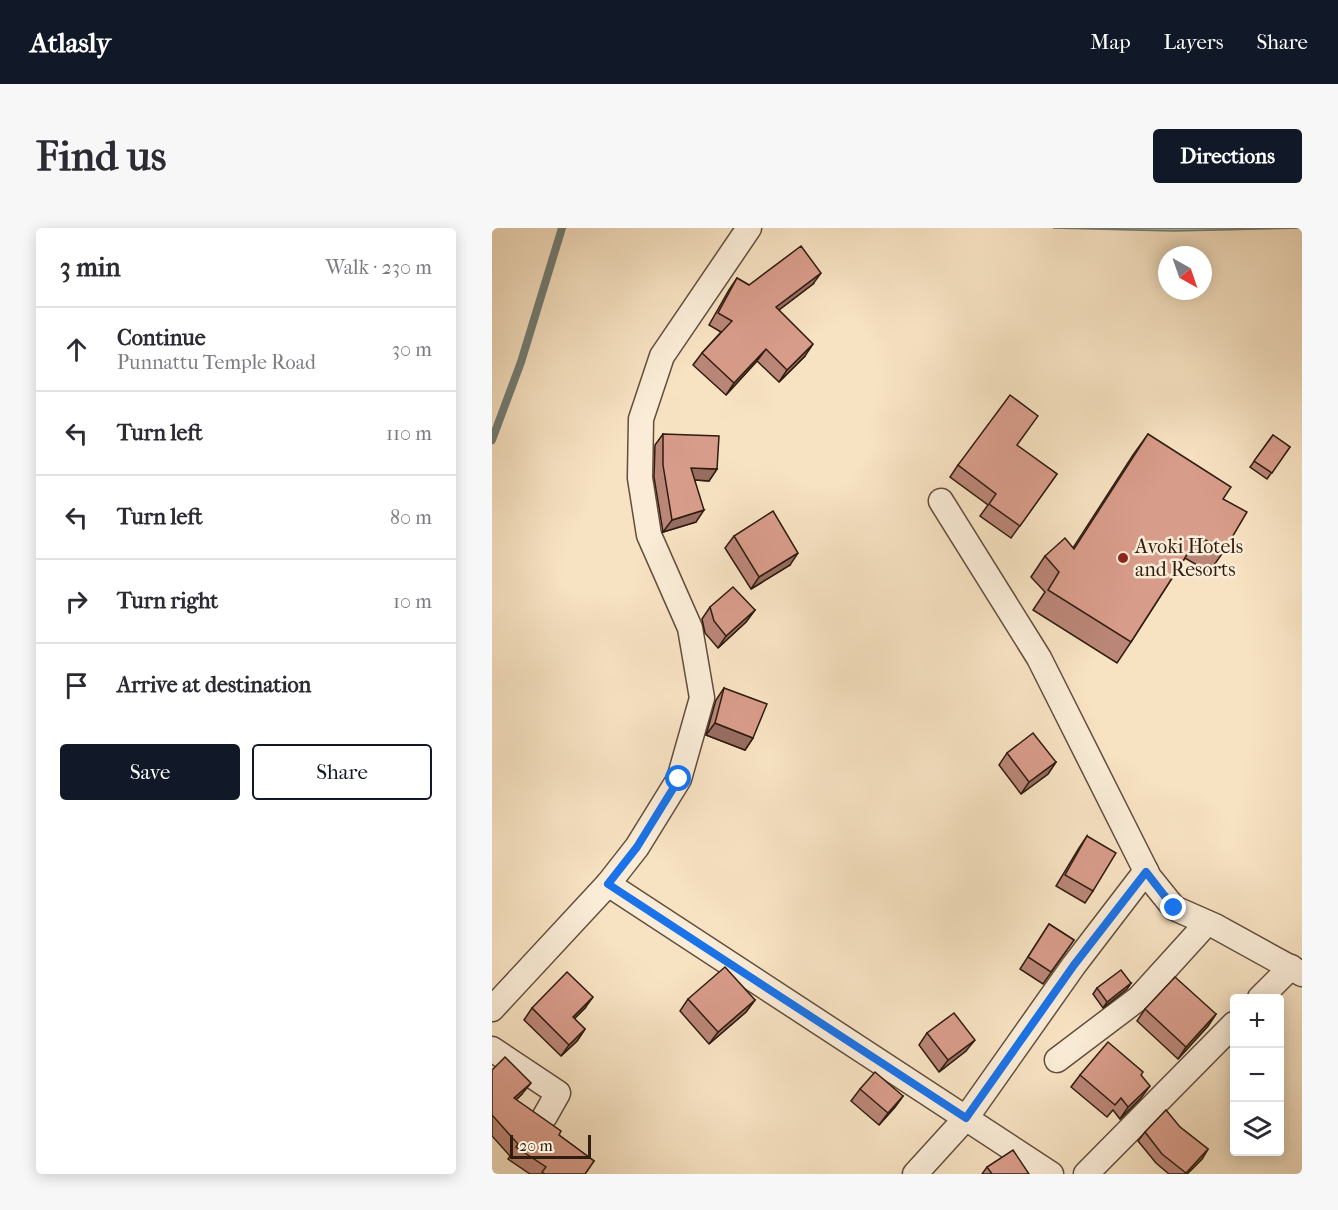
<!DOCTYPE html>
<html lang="en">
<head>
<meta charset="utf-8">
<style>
  :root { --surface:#fff; --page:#f7f7f7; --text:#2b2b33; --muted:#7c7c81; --line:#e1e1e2; --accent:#111827 }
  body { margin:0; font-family:"IM FELL French Canon",serif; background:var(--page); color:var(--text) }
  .controls { position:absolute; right:18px; bottom:18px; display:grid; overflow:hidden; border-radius:6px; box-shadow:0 3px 15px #0003 }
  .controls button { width:54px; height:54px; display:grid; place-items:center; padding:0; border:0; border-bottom:2px solid var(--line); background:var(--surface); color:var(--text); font:30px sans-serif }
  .compass { position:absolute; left:666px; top:18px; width:54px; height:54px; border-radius:50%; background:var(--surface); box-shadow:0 3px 15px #0003; rotate:140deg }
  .scale { position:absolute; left:18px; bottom:15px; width:81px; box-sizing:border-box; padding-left:6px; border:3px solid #301d11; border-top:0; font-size:16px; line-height:21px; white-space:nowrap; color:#301d11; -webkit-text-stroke:4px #faecd7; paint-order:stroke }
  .stop { position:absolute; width:18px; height:18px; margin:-14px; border:4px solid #1a73e8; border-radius:50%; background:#fff }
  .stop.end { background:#1a73e8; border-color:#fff; box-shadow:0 2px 6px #0008 }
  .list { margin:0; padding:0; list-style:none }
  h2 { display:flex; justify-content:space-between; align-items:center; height:78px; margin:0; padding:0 24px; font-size:26px }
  h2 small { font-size:20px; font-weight:400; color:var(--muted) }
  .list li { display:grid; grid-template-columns:39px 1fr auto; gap:18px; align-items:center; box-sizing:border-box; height:84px; padding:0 24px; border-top:2px solid var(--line) }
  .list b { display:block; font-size:22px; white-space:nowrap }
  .list p { margin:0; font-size:20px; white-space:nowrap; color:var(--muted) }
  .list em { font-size:20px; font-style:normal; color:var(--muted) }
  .actions { display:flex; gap:12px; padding:18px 24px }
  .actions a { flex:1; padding:14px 0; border:2px solid var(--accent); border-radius:6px; text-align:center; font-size:21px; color:var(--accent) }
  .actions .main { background:var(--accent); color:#fff }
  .icon { flex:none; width:33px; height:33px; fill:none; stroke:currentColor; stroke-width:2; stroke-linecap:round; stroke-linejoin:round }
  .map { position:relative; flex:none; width:810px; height:946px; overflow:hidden; border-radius:6px }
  header { display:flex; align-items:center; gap:36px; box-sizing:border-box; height:84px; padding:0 30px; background:var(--accent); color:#fff }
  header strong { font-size:28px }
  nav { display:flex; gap:33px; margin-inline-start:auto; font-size:21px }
  .intro { display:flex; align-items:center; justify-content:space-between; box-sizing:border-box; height:144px; padding:0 36px }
  h1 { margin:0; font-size:42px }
  .button { padding:15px 27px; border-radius:6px; background:var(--accent); color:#fff; font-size:21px; font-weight:700 }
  main { display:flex; gap:36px; padding:0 36px }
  aside { flex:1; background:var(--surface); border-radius:6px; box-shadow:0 3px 15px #0003 }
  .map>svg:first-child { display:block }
  .water { fill:#9ebdb8; stroke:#727d75; stroke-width:1.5 }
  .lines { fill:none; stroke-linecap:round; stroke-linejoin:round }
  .stream { stroke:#727d75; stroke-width:8 }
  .minor-casing { stroke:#624e3d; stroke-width:27 }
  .minor { stroke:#faecd7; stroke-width:24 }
  .wall { fill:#ba8677; stroke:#301d11; stroke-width:1.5 }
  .shaded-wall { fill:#976d61; stroke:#301d11; stroke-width:1.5 }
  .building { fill:#d89c8a; stroke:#301d11; stroke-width:1.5 }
  .route { stroke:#1a73e8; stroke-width:8 }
  .poi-dot { fill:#8f2418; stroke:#faecd7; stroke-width:2 }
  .labels { text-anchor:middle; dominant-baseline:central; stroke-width:5; stroke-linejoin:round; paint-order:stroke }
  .poi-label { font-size:20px; fill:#301d11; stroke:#faecd7; text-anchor:start }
</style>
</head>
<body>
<header>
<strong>Atlasly</strong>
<nav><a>Map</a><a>Layers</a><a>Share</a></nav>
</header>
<div class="intro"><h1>Find us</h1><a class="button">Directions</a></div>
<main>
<aside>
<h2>3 min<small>Walk · 230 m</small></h2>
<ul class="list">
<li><svg class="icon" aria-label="ahead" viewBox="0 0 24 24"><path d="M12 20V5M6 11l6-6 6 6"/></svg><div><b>Continue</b><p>Punnattu Temple Road</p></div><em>30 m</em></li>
<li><svg class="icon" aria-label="left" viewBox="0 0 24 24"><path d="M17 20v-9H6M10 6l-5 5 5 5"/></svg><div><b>Turn left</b></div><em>110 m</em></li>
<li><svg class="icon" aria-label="left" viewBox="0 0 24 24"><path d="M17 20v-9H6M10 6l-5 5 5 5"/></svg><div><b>Turn left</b></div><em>80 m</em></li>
<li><svg class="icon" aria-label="right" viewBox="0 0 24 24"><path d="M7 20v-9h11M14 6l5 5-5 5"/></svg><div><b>Turn right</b></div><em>10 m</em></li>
<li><svg class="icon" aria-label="arrive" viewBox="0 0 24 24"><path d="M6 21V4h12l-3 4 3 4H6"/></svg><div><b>Arrive at destination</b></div></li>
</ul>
<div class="actions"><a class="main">Save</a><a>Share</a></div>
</aside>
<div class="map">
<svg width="810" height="946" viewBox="0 0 810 946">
  <rect width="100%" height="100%" fill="#f7e2c2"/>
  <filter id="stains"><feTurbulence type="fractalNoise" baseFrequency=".00333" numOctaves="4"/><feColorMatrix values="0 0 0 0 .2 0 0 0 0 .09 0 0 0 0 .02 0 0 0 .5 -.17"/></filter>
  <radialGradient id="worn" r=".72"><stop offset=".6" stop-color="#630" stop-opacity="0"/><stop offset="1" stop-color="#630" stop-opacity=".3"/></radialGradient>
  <path class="water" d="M561 0H810L682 3Z"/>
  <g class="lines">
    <path class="stream" d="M0 212 29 134 70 0"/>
    <g class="minor-casing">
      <g id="minor">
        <path d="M449 273 547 430 657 649 682 680 723 698 810 746"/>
        <path d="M116 656 559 946"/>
        <path d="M768 770 799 739"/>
        <path d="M0 781 116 656 145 619 187 551 210 470 198 400 157 307 148 250 149 191 170 128 257 0"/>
        <path d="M0 821 66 865 53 888"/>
        <path d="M565 832 647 770 715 695"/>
        <path d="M423 946 474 890 582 737 654 643"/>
        <path d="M594 946 742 796"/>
      </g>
    </g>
    <use href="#minor" class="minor"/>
  </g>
  <g class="wall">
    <path d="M245 50 257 57 321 56 287 82 313 128 287 154 265 133 234 167 201 137 210 125 229 104 217 97 237 62Z"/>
    <path d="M171 206 225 241 217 253 203 252 204 294 171 304 162 249 163 217Z"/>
    <path d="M656 206 731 271 732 323 717 344 693 330 639 414 625 435 541 382 553 364 539 349 553 328 581 320 641 227Z"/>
    <path d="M781 207 798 219 775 251 758 239Z"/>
    <path d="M525 218 565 246 519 310 488 288 496 277 458 249 466 237Z"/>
    <path d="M242 308 298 337 259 361 233 320Z"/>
    <path d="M218 379 263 382 254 394 226 420 213 405 210 391Z"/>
    <path d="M232 460 261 510 253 522 214 507 224 472Z"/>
    <path d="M515 525 564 534 556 546 529 566 507 537Z"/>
    <path d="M595 608 601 663 593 675 564 658 587 620Z"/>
    <path d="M557 696 582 712 551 756 528 741Z"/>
    <path d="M639 755 635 761 611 780 601 766 605 760Z"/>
    <path d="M196 771 263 772 254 784 217 816 188 783Z"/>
    <path d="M40 780H93L82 791 93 801 85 813 69 828 32 792Z"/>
    <path d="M653 781 724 786 716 798 686 831 645 793Z"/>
    <path d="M435 805 474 823 447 844 427 817Z"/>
    <path d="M0 842 30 866 24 872 67 907 102 933 93 946H38L16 931 18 928 0 908Z"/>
    <path d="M588 847H649V870L628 891 621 882 615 889 579 859Z"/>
    <path d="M368 861 411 868 403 879 387 897 359 873Z"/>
    <path d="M688 899 716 921 710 931 695 946H677L664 935 646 913 653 904Z"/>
    <path d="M495 939 537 946H490Z"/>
  </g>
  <g class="shaded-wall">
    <path d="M329 45 321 56 275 91 284 79Z"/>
    <path d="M321 116 313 128 287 154 295 142Z"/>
    <path d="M274 121 265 133 234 167 242 155Z"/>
    <path d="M199 240 225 241 217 253 191 251Z"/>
    <path d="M212 282 204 294 171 304 180 292Z"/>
    <path d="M306 325 298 337 259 361 267 349Z"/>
    <path d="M263 382 254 394 226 420 234 408Z"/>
    <path d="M223 495 261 510 253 522 214 507Z"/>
    <path d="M564 534 556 546 529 566 537 554Z"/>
    <path d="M639 755 635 761 611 780 615 774Z"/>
    <path d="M101 769 93 780 72 801 81 789Z"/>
    <path d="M263 772 254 784 217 816 226 804Z"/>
    <path d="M724 786 716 798 686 831 694 819Z"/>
    <path d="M93 801 85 813 69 828 77 817Z"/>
    <path d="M483 812 474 823 447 844 456 832Z"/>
    <path d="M39 855 30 866 13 882 22 870Z"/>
    <path d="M658 858 649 870 628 891 636 879Z"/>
    <path d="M411 868 403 879 387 897 396 885Z"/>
    <path d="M716 921 710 931 695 946H693Z"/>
  </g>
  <g class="building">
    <path d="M309 18 329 45 284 79 321 116 295 142 274 121 242 155 210 125 240 93 226 85 245 50 257 57Z"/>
    <path d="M518 167 546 188 525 217 565 246 528 298 497 276 504 266 466 237Z"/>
    <path d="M171 206 227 208 225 241 199 240 212 282 180 292 171 237Z"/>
    <path d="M656 206 739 259 731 271 755 284 732 323 707 308 639 414 556 362 567 344 553 328 573 310 582 321Z"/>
    <path d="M781 207 798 219 780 245 762 233Z"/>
    <path d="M281 283 306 325 267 349 242 308Z"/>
    <path d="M241 359 263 382 234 408 222 393 218 379Z"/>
    <path d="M232 460 275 476 261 510 223 495Z"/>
    <path d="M541 505 564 534 537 554 515 525Z"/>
    <path d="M595 608 624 625 601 663 573 647Z"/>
    <path d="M557 696 582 712 559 744 536 729Z"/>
    <path d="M233 739 263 772 226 804 196 771Z"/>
    <path d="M629 742 639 755 615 774 605 760Z"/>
    <path d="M75 744 101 769 81 789 93 801 77 817 40 780Z"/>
    <path d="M683 749 724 786 694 819 653 781Z"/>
    <path d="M462 785 483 812 456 832 435 805Z"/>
    <path d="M616 814 651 844 649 847 658 858 636 879 629 870 623 877 588 847Z"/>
    <path d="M13 829 39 855 22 870 69 903 67 907 102 933 93 946H53L50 944 54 939 24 919 26 916 0 887V842Z"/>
    <path d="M383 844 411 868 396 885 368 861Z"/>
    <path d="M674 882 688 899 716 921 694 945 670 926 653 904Z"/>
    <path d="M521 922 537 946H500L495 939Z"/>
  </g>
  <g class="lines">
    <path class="route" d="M187 551 145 619 116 656 474 890 582 737 654 644 682 680"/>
  </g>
  <circle class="poi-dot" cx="631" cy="330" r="6"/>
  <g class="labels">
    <g class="poi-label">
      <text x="643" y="318">Avoki Hotels<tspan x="643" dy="23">and Resorts</tspan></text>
    </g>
  </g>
  <rect width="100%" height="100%" filter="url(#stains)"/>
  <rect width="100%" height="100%" fill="url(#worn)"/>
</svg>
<div class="controls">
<button>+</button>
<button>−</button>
<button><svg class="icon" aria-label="layers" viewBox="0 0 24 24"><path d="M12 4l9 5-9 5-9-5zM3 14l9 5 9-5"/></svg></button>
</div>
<svg class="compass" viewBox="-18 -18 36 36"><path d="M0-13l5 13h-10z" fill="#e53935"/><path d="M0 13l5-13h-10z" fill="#7c7c81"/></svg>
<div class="scale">20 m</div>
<div class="stop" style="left:187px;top:551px"></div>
<div class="stop end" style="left:682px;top:680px"></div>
</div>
</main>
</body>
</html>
